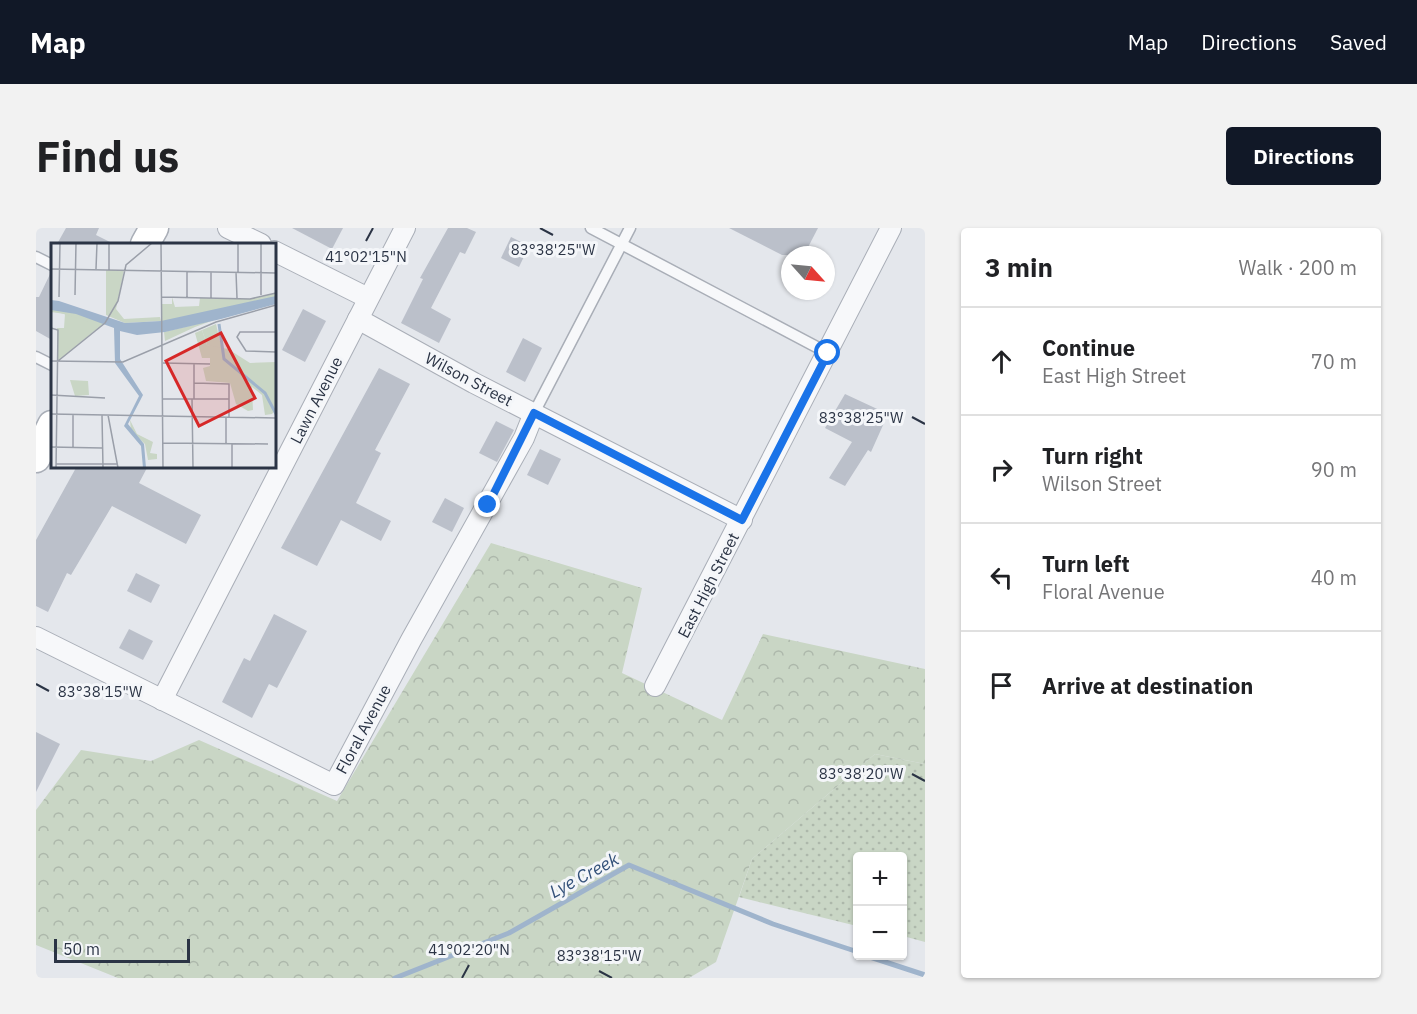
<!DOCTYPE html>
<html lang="en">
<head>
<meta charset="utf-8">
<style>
  :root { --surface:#fff; --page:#f2f2f2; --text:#202124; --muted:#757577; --line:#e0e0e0; --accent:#111827 }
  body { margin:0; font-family:"IBM Plex Sans",sans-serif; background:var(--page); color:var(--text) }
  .controls { position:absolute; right:18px; bottom:18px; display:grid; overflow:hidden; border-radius:6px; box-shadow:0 2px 4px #0004 }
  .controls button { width:54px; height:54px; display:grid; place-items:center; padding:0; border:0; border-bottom:2px solid var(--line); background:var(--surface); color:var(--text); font:30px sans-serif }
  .compass { position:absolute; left:745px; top:18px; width:54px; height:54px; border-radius:50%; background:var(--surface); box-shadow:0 2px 4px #0004; rotate:117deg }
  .scale { position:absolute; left:18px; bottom:15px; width:136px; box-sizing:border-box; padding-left:6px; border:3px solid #2b3445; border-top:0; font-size:16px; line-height:21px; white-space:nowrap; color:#2b3445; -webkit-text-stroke:4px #f4f6f9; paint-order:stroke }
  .stop { position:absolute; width:18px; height:18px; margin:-14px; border:4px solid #1a73e8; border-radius:50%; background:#fff }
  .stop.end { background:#1a73e8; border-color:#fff; box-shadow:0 2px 6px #0008 }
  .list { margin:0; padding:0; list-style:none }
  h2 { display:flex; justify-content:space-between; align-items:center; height:78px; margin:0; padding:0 24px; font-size:26px }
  h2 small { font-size:20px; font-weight:400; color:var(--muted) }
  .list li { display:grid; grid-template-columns:39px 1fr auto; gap:18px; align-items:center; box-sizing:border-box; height:108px; padding:0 24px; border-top:2px solid var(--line) }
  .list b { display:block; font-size:22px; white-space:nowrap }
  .list p { margin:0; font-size:20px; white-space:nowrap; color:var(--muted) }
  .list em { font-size:20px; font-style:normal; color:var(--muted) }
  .icon { flex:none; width:33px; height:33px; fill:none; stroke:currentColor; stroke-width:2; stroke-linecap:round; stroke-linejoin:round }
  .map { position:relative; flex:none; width:889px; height:750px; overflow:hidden; border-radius:6px }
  header { display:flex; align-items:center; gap:36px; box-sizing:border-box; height:84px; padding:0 30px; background:var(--accent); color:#fff }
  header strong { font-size:28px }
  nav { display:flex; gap:33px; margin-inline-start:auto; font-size:21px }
  .intro { display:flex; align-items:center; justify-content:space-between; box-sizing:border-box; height:144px; padding:0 36px }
  h1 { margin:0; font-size:42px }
  .button { padding:15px 27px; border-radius:6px; background:var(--accent); color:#fff; font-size:21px; font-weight:700 }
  main { display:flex; gap:36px; padding:0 36px }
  aside { flex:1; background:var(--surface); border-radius:6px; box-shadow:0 2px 4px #0004 }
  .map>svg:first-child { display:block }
  .green { fill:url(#green-dots) }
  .forest { fill:url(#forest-crowns) }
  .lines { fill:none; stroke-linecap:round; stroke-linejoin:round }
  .stream { stroke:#9fb4cc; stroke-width:5 }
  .building { fill:#bbc0ca }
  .service-casing { stroke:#a9aeb7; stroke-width:13 }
  .minor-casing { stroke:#a9aeb7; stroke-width:22 }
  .secondary-casing { stroke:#a9aeb7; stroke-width:31 }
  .service { stroke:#f7f8fa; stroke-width:10 }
  .minor { stroke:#f7f8fa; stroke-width:20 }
  .secondary { stroke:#fff; stroke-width:28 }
  .route { stroke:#1a73e8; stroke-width:8 }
  .ticks { fill:none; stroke:#2b3445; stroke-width:2 }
  .labels { text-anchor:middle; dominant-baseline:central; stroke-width:6; stroke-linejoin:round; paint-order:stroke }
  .street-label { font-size:16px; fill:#2b3445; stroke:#f4f6f9 }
  .water-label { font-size:18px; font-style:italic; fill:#34527a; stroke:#f4f6f9 }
  .inset-river { fill:none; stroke:#9fb4cc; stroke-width:3 }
  .inset-road { fill:none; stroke:#9a9fa9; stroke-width:1.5 }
  .view { fill:#d62828; fill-opacity:0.15; stroke:#d62828; stroke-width:3 }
  .inset-edge { fill:none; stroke:#2b3445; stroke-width:3 }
  .ticks-label { font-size:15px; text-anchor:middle; fill:#2b3445; stroke:#f4f6f9; stroke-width:6; stroke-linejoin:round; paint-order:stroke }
</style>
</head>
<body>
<header>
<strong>Map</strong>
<nav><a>Map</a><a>Directions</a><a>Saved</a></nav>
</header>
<div class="intro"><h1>Find us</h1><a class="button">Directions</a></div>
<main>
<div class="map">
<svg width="889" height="750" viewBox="0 0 889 750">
  <defs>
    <pattern id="green-dots" width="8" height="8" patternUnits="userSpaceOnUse" patternTransform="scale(1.5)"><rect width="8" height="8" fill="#c9d6c5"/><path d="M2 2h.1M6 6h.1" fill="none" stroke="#adb8ab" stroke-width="1.8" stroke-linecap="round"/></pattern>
    <pattern id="forest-crowns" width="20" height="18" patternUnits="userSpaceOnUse" patternTransform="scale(1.5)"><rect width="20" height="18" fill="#c9d6c5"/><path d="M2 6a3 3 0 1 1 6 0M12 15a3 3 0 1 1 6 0" fill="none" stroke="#adb8ab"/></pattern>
  </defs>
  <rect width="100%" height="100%" fill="#e4e7ec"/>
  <path class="green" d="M839 526 889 536V714L867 708 866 628H822L821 698 703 669 716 631Z"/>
  <path class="forest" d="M455 315 606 360 586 445 686 492 727 406 889 441V536L839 526 716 631 680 734 653 750H82L0 717V582L45 522 115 533 163 512 301 573Z"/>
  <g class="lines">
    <g class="stream">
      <path d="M831 728 889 747"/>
      <path d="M359 750 473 705 593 637 737 696 822 724"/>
    </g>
  </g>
  <g class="building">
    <path d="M30 0H63L60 7 78 16H21Z"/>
    <path d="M256 0H307L296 21Z"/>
    <path d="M412 0H431L440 4 429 26 424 24 395 80 415 91 403 115 365 95 387 51 384 50Z"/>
    <path d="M693 0H782L768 27H746Z"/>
    <path d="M475 9 493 18 483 39 465 30Z"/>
    <path d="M15 44H16V112L0 103V69H3Z"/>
    <path d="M267 81 290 93 269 134 246 122Z"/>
    <path d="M487 110 506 120 489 154 470 144Z"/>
    <path d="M343 140 374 156 339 222 345 225 320 275 355 293 345 313 305 292 281 338 245 320Z"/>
    <path d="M809 166 852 186 835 224 832 222 809 258 793 250 816 214 789 200Z"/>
    <path d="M460 193 478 202 461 234 443 225Z"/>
    <path d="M504 221 525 231 512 257 491 247Z"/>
    <path d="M41 238H112L103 255 165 287 150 316 76 278 35 347 31 345 12 384 0 378V312Z"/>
    <path d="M409 270 428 280 416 304 396 294Z"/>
    <path d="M100 345 124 357 115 375 91 363Z"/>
    <path d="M238 386 271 403 241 460 233 456 216 490 186 474 208 430 214 433Z"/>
    <path d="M93 401 117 413 107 432 83 420Z"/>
    <path d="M0 504 24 516 0 564Z"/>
  </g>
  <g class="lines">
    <g class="service-casing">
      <g id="service">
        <path d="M555 0 792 125"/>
        <path d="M0 29 16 37"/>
        <path d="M0 129 16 137"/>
        <path d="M498 185 594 0"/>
      </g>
    </g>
    <g class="minor-casing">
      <g id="minor">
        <path d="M192 0 225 16"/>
        <path d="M238 23 332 70"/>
        <path d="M322 91 438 155 706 292"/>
        <path d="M0 409 298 557 375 412 488 210 498 185"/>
        <path d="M619 458 855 0"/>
        <path d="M126 472 369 0"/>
      </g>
    </g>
    <g class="secondary-casing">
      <g id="secondary">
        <path d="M109 16 118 0"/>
        <path d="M0 230 16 197"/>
      </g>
    </g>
    <use href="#service" class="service"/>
    <use href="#minor" class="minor"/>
    <use href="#secondary" class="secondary"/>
  </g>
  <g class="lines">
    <path class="route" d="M452 277 498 185 706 292 792 125"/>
  </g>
  <path class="ticks" d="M504 0 517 7M330 13 337 0M876 189 889 196M0 456 13 463M876 546 889 553M563 743 576 750M426 750 433 737"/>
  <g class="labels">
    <g class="street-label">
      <text transform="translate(433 151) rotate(28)">Wilson Street</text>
      <text transform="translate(280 172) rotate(-63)">Lawn Avenue</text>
      <text transform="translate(672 357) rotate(-63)">East High Street</text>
      <text transform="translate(327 501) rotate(-62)">Floral Avenue</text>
    </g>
    <g class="water-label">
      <text transform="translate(548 647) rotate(-28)">Lye Creek</text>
    </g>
  </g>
  <g transform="translate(15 15)">
    <rect width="225" height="225" fill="#e4e7ec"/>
    <path d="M55 27H73L65 66 73 76 109 74 110 78 74 80 55 72ZM225 50V57L111 82V61H121V54L124 64 148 63 149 55 199 56ZM0 63 56 77 6 119V85H13L14 71 0 69ZM163 77 144 84 114 98 113 89ZM165 81 171 107 156 102 151 87ZM19 137 37 138 38 152 24 153Z" fill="#c9d6c5"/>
    <path d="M0 67 14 68 54 80 20 105V97L38 79ZM151 87 156 102 177 106 199 120 225 119V166L221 171 214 172 211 152 201 144 202 167 197 168 185 161 179 140 155 138 152 125 159 123V115H151L144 90ZM79 177 86 191 102 199 99 210 106 211V216L97 217 94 201 80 188Z" fill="#c9d6c5"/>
    <path d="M225 53V61L170 76 114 89 86 92 69 88V116L92 152 77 181 93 201 95 225H92L90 203 73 183 88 153 64 120 63 85 25 71 0 67V57L8 58 74 80 110 78Z" fill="#9fb4cc"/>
    <path class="inset-river" d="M168 81 173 116 214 150 225 171"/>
    <path class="inset-road" d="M58 0V27M110 0 112 225M210 0V52M0 26 225 30M45 26 46 0M185 29 186 55M187 29V0M24 52 25 0M8 54 9 0M111 54 199 56 225 50M136 54V29M160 55V29M0 85 7 87 5 225M225 89H189L186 94 195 108 225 109M0 118 72 119 165 79 225 62M7 118 54 80 67 58 75 22 101 0M112 120 159 121M143 140 178 141V174M0 152 54 155M111 156H178M141 156 142 225M143 156V120M0 171 225 175M22 171V204M51 172 52 225M57 172 67 225M175 175V201M112 200 217 201M181 201V225M0 204 51 205M5 221H66"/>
    <path class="view" d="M170 90 204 155 148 183 115 118Z"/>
    <rect width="225" height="225" class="inset-edge"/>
  </g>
  <g class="ticks-label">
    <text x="517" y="27">83°38'25"W</text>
    <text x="330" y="34">41°02'15"N</text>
    <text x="825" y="195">83°38'25"W</text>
    <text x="64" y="469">83°38'15"W</text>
    <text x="825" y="551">83°38'20"W</text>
    <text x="433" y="727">41°02'20"N</text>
    <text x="563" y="733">83°38'15"W</text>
  </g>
</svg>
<div class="controls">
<button>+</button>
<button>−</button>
</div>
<svg class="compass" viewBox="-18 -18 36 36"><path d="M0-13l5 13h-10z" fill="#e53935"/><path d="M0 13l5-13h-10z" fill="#757577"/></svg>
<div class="scale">50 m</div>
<div class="stop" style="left:792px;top:125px"></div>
<div class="stop end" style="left:452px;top:277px"></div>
</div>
<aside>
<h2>3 min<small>Walk · 200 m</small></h2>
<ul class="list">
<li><svg class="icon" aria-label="ahead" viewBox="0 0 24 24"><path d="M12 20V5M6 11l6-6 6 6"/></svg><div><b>Continue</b><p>East High Street</p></div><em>70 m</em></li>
<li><svg class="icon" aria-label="right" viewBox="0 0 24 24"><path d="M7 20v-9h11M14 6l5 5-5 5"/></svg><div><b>Turn right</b><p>Wilson Street</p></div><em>90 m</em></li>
<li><svg class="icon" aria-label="left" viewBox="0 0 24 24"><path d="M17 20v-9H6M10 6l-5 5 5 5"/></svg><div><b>Turn left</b><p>Floral Avenue</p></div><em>40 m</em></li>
<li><svg class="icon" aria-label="arrive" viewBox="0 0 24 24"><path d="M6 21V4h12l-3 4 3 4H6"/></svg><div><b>Arrive at destination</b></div></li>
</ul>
</aside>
</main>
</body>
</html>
